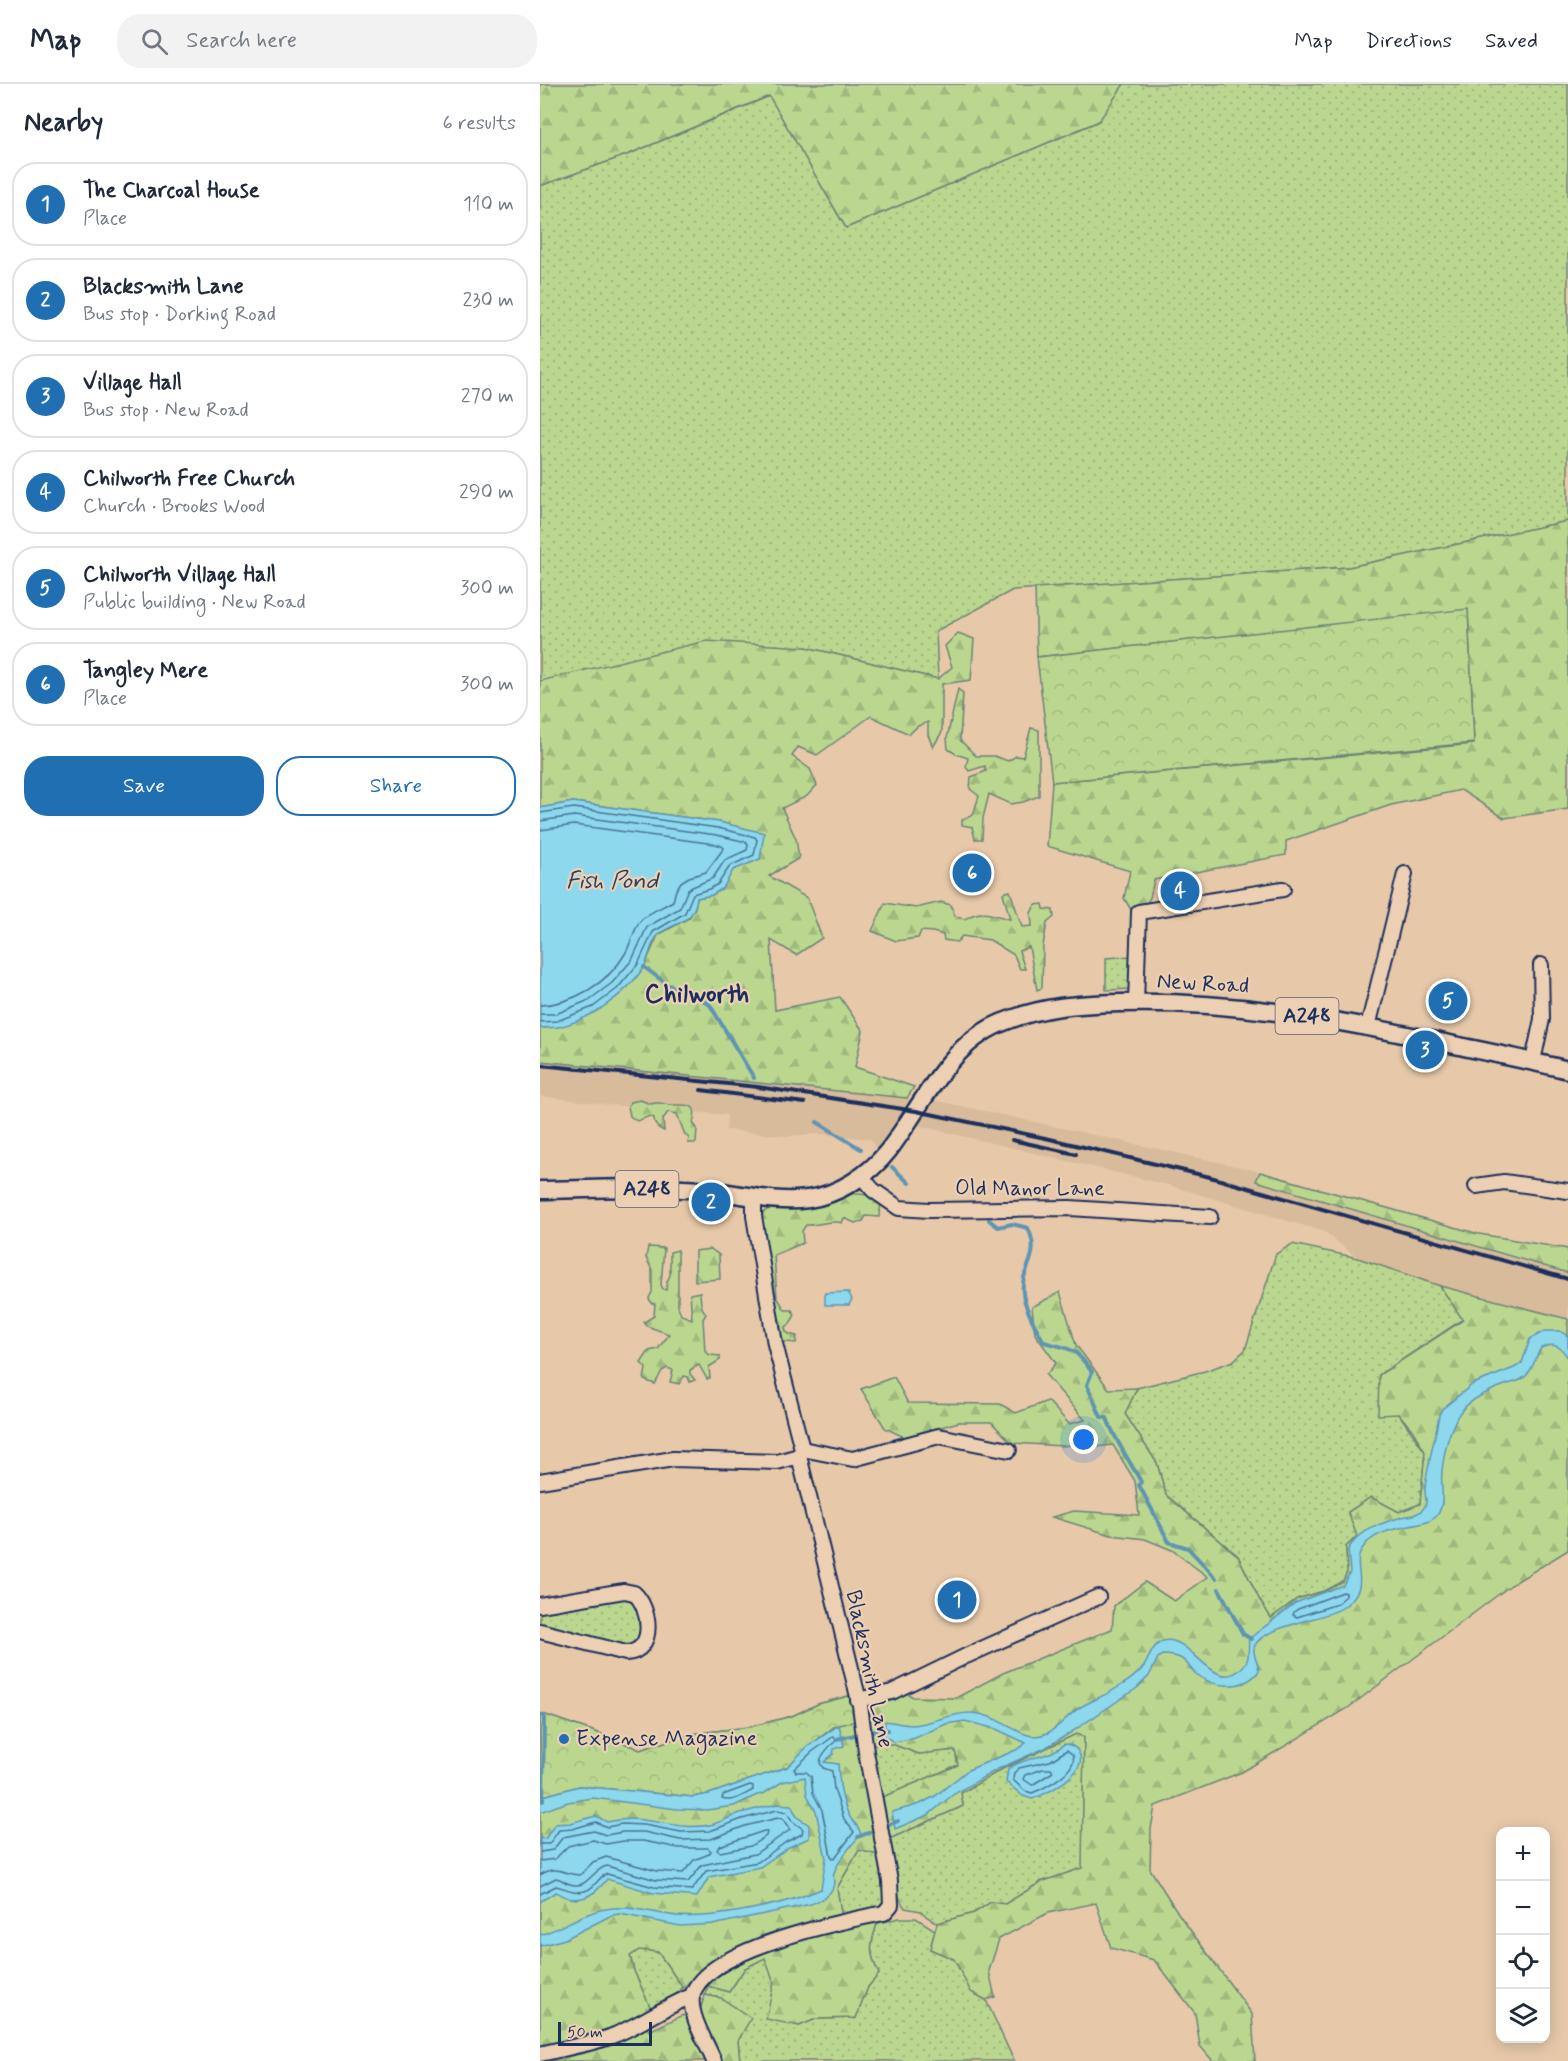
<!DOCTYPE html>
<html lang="en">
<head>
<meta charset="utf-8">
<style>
  :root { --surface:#fff; --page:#f2f2f3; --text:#1f2937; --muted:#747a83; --line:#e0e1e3; --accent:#1f6fb2 }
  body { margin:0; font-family:Mynerve,sans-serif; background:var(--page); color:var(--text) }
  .controls { position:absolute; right:18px; bottom:18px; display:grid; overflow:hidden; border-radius:12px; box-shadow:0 3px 15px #0003 }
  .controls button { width:54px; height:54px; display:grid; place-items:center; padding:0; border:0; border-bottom:2px solid var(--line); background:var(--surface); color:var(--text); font:30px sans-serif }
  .scale { position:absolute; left:18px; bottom:15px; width:94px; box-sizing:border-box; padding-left:6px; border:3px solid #1b2f5e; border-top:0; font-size:16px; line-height:21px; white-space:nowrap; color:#1b2f5e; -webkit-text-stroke:4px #edd0b3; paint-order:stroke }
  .you { position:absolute; left:544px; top:1356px; width:21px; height:21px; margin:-15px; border:4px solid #fff; border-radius:50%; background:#1a73e8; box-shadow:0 0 0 9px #1a73e833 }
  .badge { display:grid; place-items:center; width:39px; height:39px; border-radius:50%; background:var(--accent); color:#fff; font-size:20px; font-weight:700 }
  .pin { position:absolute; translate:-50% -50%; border:3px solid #fff; box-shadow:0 2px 6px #0006 }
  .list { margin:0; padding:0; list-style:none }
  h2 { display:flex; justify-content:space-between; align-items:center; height:78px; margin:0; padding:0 24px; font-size:26px }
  h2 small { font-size:20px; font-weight:400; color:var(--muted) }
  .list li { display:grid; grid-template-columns:39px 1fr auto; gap:18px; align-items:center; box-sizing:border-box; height:84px; margin:0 12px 12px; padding:0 12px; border:2px solid var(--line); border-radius:24px }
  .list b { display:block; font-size:22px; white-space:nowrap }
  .list p { margin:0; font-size:20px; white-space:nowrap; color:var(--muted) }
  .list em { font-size:20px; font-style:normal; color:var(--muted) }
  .actions { display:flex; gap:12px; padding:18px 24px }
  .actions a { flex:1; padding:14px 0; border:2px solid var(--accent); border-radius:24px; text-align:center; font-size:21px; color:var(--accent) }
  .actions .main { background:var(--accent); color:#fff }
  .icon { flex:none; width:33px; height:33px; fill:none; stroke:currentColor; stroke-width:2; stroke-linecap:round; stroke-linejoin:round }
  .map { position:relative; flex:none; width:1028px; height:1977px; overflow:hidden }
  header { display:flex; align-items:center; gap:36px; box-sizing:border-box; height:84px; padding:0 30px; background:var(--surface); border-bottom:2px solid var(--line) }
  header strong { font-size:28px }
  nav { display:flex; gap:33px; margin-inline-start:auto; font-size:21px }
  .search { width:420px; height:54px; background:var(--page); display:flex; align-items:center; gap:15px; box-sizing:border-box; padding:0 21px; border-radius:24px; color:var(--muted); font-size:22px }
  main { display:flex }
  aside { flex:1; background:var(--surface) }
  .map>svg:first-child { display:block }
  .built { fill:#d7bb9b }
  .grass { fill:url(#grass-dots); stroke:#6b8376; stroke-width:1.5 }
  .forest { fill:url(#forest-firs); stroke:#6b8376; stroke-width:1.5 }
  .park { fill:url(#park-crowns); stroke:#6b8376; stroke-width:1.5 }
  .water { fill:#8dd8ed; stroke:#5f94b4; stroke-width:1.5 }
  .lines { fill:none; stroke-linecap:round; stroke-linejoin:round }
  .shore { stroke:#497397; stroke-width:1.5 }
  .stream { stroke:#5f94b4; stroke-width:4 }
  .minor-casing { stroke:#1b2f5e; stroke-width:18 }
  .major-casing { stroke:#1b2f5e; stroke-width:21 }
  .minor { stroke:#edd0b3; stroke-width:14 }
  .major { stroke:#edd0b3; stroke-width:16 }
  .rail { stroke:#1b2f5e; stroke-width:4 }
  .poi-dot { fill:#1f6fb2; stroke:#edd0b3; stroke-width:2 }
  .labels { text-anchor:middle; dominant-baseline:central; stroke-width:4.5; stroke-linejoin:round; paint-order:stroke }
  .shield { fill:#edd0b3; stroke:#5a5f78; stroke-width:1.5 }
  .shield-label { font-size:21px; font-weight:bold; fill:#1b2f5e }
  .street-label { font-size:22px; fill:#1b2f5e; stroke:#edd0b3 }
  .poi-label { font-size:22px; fill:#1b2f5e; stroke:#edd0b3; text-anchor:start }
  .water-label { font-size:24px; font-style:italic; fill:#26406c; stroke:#edd0b3 }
  .quarter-label { font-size:26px; font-weight:bold; fill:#1b2f5e; stroke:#edd0b3 }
</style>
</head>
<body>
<header>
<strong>Map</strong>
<div class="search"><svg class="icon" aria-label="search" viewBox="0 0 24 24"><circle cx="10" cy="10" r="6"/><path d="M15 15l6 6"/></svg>Search here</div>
<nav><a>Map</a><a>Directions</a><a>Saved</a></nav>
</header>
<main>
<aside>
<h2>Nearby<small>6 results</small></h2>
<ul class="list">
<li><span class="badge">1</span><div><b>The Charcoal House</b><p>Place</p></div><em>110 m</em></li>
<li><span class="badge">2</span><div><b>Blacksmith Lane</b><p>Bus stop · Dorking Road</p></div><em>230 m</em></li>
<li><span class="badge">3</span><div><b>Village Hall</b><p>Bus stop · New Road</p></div><em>270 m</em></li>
<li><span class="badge">4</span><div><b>Chilworth Free Church</b><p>Church · Brooks Wood</p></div><em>290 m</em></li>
<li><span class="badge">5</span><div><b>Chilworth Village Hall</b><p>Public building · New Road</p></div><em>300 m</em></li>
<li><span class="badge">6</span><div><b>Tangley Mere</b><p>Place</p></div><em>300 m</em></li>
</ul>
<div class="actions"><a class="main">Save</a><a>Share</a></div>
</aside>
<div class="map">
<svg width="1028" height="1977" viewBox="0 0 1028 1977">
  <defs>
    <pattern id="grass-dots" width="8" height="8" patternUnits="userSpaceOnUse" patternTransform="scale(1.5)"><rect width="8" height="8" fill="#bbd78f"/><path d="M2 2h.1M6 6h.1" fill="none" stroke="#a0b97e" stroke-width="1.8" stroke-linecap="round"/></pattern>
    <pattern id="forest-firs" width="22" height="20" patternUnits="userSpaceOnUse" patternTransform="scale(1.5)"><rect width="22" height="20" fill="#bbd78f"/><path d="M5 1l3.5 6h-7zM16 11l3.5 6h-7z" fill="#a0b97e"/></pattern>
    <pattern id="park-crowns" width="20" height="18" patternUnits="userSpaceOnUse" patternTransform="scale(1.5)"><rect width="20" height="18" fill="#bbd78f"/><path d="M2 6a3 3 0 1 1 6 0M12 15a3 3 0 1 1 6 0" fill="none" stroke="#a0b97e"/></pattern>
  </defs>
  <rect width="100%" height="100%" fill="#e7c9a9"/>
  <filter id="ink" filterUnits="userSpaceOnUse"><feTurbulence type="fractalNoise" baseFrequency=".0167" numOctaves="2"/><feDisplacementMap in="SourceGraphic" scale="12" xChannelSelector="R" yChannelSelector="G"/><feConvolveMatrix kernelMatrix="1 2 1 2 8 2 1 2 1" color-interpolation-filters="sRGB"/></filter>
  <g filter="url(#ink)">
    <path class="built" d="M0 977 398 1017 714 1086 865 1129 914 1147 1028 1179V1235L900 1202 818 1174 785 1148 628 1101 368 1039 355 1040 337 1068 331 1055 279 1050 248 1052 186 1046 187 1031 71 1021 0 1012Z"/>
    <g class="grass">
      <path d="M582 0H1028V437L809 483 473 506 396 547 398 595 266 563 0 597V102L89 70 230 12 306 144 555 39Z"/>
      <path d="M592 872V905L566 906V874Z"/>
      <path d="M752 1160 818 1174 900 1202 923 1235 839 1291 859 1330 885 1368 880 1420 859 1428 831 1413 808 1428 817 1452 806 1463 807 1488 803 1497 784 1507 757 1515 731 1534 719 1515 698 1472 626 1411 617 1379 585 1330 597 1304 665 1287 693 1277 705 1266 736 1170Z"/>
      <path d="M87 1512 97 1519C101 1539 109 1557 83 1562L0 1540V1527Z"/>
      <path d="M536 1650 544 1653 543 1784 501 1798 465 1820 451 1818 434 1829 397 1839 387 1833 381 1827 365 1824C353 1808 354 1777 347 1756L423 1722 421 1709 464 1684Z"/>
      <path d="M352 1660 379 1670 415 1666 418 1681 338 1715 329 1661Z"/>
      <path d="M319 1766 338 1771 345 1816 344 1821 302 1834 297 1804Z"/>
      <path d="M359 1834H376L395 1846 390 1865 414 1875 431 1907 446 1916 474 1977H200L198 1957 181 1914 165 1911 168 1902 189 1908 205 1884 225 1874 234 1898 259 1942 276 1935 316 1934 328 1903 339 1890C328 1868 330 1860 338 1837L344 1838Z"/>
      <path d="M99 1866 118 1868 143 1904 133 1913 111 1925 94 1887 90 1872Z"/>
    </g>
    <g class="forest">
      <path d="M0 0H584L559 37 306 144 229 12 89 70 0 102Z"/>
      <path d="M1028 437V725L964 734 921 706 851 721 746 757V771L614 796 610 814 596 834 584 814 590 787 507 762 512 698 934 660 928 526 497 573 495 504 809 483Z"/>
      <path d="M418 549 434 555 431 596 402 600V648L393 663 388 651V638L378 642 369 650 331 632 277 671 258 663 252 672 270 685 277 701 267 712 242 724 256 755 259 774 229 792 267 814 282 854 256 871 231 856 235 926 300 913 323 947 315 983 374 1003 367 1014 0 977V944L18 943 104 883 118 851 149 834 155 824 157 814 172 811 183 804 193 786 220 775 223 749 179 738 33 718 0 724V597L166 557 266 563 398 595 412 583 405 562Z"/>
      <path d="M418 605 423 609 420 656 436 672H454L468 677 476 672 483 673 491 644 499 646V712L483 718 471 720 449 710 443 734 442 755H435L432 743 422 741V736L433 731 439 712 430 705 431 693 446 687 445 682 429 687 426 683 428 674 416 670 408 665 407 654Z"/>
      <path d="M470 807 482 843 492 842 491 829 495 821 503 820 504 825 513 826 514 833 507 839 503 862 502 904 497 906 489 863 479 867 485 885H480L474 871 450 856 422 852 417 858 404 856 403 851 393 848 381 847 378 854 356 857 332 847 345 819 376 824 401 818 411 821 415 832 425 835C443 823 452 832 470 835L463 809Z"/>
      <path d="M100 1016 111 1020C119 1017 123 1020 130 1021 144 1022 160 1016 153 1039L157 1044 156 1059H148L149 1054 145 1051 137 1030 128 1028 123 1035 124 1047C117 1044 115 1042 114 1034L110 1032 97 1037 90 1032 88 1022 91 1018Z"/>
      <path d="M720 1088 939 1150 1028 1165V1189L716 1097Z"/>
      <path d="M332 1107 342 1111 339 1133 326 1132 323 1137 315 1139 304 1134 302 1139C292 1135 279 1142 266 1141L262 1147 263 1159 234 1171 237 1213 245 1226H252L255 1231 249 1241 245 1243C245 1250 251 1251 257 1252L256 1259 238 1257 217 1129 224 1128 234 1121 307 1109 328 1111Z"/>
      <path d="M108 1163 124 1164 121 1201 123 1205 126 1206 127 1198 130 1191V1168L138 1166V1222L141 1231 152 1235 150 1210 160 1208 161 1222 166 1230 163 1235 165 1267 170 1271 180 1272V1276L169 1283 170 1294 167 1295 159 1281 150 1286V1290L155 1296 150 1298 148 1293 144 1292 139 1300 130 1298 133 1286 127 1284 122 1287 115 1300 104 1296 106 1284 101 1279 109 1267 118 1265 129 1250 107 1242 104 1238 114 1232 115 1220 111 1219 109 1214 112 1208V1186L106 1174Z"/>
      <path d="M171 1165 179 1171 180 1195 155 1197V1167Z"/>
      <path d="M900 1202 1028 1235V1466L971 1501 808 1624 702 1688 615 1722 611 1745 610 1785 640 1832 712 1930 715 1977H673L660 1962 655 1929 614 1876 571 1864 556 1819 508 1829 459 1855 449 1887 455 1913 446 1916 431 1908 414 1875 390 1865 397 1839 434 1829 451 1818 465 1820 501 1798 542 1784 544 1653 536 1650 464 1684 421 1709 423 1722 347 1756 338 1715 418 1681 415 1666 379 1670 352 1660 329 1661 324 1620 363 1607 373 1613 416 1614 463 1589 572 1545 574 1522 605 1498 634 1517 668 1493 632 1466 605 1455 571 1451 512 1433 534 1427 599 1431 595 1397 573 1361 546 1364 536 1360 523 1362 472 1359 451 1338H419L364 1353 345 1344 321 1305 354 1293 368 1319 460 1320 476 1329 508 1317 529 1340 545 1336 506 1291 516 1279 495 1250 492 1223 520 1208 536 1261 569 1305 597 1304 585 1330 617 1379 626 1411 698 1472 719 1515 731 1534 757 1515 784 1507 803 1497 807 1488 806 1463 817 1452 808 1428 831 1413 859 1428 880 1420 885 1368 873 1347 859 1330 838 1331 839 1291 923 1236Z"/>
      <path d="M309 1612C325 1663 332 1718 338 1771L319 1766 297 1804 302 1834C251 1851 181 1865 143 1904L118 1868 99 1866 90 1872 94 1887 111 1925 102 1933 109 1947 143 1931 151 1936 160 1926 165 1911 181 1914 211 1934 198 1957 200 1977H0V1629L67 1652 100 1666 151 1650 209 1643 252 1632 278 1620Z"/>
      <path d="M338 1837C330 1860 328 1868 339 1890L328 1903 316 1934 276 1935 259 1942 226 1935 234 1898 225 1874 205 1884 189 1908 168 1902 186 1883 252 1855Z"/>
    </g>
    <g class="park">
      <path d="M928 525 934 659 512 698 497 573Z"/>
      <path d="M309 1612 317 1637 295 1642 268 1663 247 1683 169 1710 153 1713 39 1702 0 1713V1629L67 1652 100 1666 151 1650 209 1643 252 1632 278 1620Z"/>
    </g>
    <g class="water">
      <path d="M33 718 179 738 224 749 220 775 193 786 183 804 172 811 157 814C153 841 137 836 119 850 111 857 109 874 104 883 86 911 50 936 18 943 13 944 6 943 0 944V724Z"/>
      <path d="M308 1208 312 1215 309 1221H285V1209Z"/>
      <path d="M1005 1247H1020L1028 1252V1275C1022 1262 1014 1258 1001 1264 995 1274 992 1289 982 1295 977 1298 970 1299 965 1301 948 1307 926 1317 917 1333 909 1348 904 1369 902 1386 900 1400 906 1417 898 1430 889 1446 844 1438 825 1461 806 1484 837 1499 802 1524 786 1535 716 1543 714 1565 713 1572 719 1579 719 1587 705 1606 675 1605 656 1590 650 1585 648 1578 640 1574 634 1571 628 1571 622 1571L618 1574 609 1592 597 1604 530 1649 505 1664 458 1685 414 1710 388 1731 355 1745 352 1728 380 1720 395 1712 428 1686 476 1666 486 1659 456 1645 425 1637 406 1640 375 1654 354 1658 344 1652 345 1637C354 1638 363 1641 372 1641 392 1640 410 1629 430 1629 451 1629 467 1643 485 1650 509 1659 522 1635 539 1624 552 1616 567 1611 580 1602 589 1597 598 1590 604 1582 610 1573 612 1561 623 1557 649 1549 672 1607 698 1587 702 1584 707 1579 708 1573 709 1567 708 1561 709 1555L714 1551 755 1519 803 1501 810 1488 808 1466C817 1447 843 1438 862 1433 869 1432 878 1431 883 1425 889 1419 884 1411 885 1403 888 1379 895 1355 899 1331L902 1325 933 1300 974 1284 982 1279 990 1255Z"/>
      <path d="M299 1641 304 1662 294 1665 293 1670 284 1678 298 1680C299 1698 301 1716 309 1731 313 1741 318 1738 321 1751 313 1758 297 1779 294 1789 293 1792 294 1796 294 1799 292 1812 281 1816 271 1820L177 1840 140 1842 80 1830 72 1831 25 1855 0 1862V1851C25 1843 46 1826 73 1824 94 1822 116 1830 137 1832 174 1835 248 1820 281 1805L286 1774 276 1727 267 1711 265 1693 242 1698 223 1710 217 1711 194 1722 167 1726 137 1725 53 1714 28 1718 0 1728V1713L39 1702 153 1713 169 1710 247 1683 267 1663Z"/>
      <path d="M524 1660C532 1660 536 1663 539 1669 549 1689 506 1710 492 1715L483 1712 466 1698 468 1685C485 1672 509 1675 524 1660Z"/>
      <path d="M237 1720 251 1721 257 1733 269 1741V1754L249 1763 220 1783 169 1793 157 1813 113 1809 67 1795C54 1813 36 1822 16 1808L1 1817 0 1820V1754L5 1755 15 1740 30 1739 56 1732 67 1738C104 1728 135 1748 170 1741 180 1739 190 1733 200 1729 212 1726 225 1723 237 1720Z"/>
    </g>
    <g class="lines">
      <g class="shore">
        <path d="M0 729 34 724 178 744 215 753 217 756 214 771 190 782 178 800 169 805 153 810 145 829 113 848 98 880 77 905 53 923 17 937 0 938"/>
        <path d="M0 737 34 732 177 751 206 758 208 761 207 766 185 776 173 794 148 805 140 824 107 843 92 876 72 899 49 916 16 930H0"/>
        <path d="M0 746 34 741 175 760 182 762 184 764 166 788 149 793 141 798 136 806 133 817C123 823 109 828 101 836 93 846 91 860 85 870 68 899 33 920 0 921"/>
        <path d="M803 1508 806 1509V1512L797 1520 757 1533 753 1531 754 1528 758 1525Z"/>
        <path d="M294 1652 296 1657C290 1661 280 1672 280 1679L283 1684 292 1687 294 1705 304 1735 314 1748 294 1775 291 1772 282 1726 273 1709 271 1692 266 1688H256L254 1685 272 1668Z"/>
        <path d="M527 1666 533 1671C538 1687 505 1704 492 1709L485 1707 473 1696 474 1689 479 1684 510 1677Z"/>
        <path d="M503 1685H511L513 1688 492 1701 483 1695 485 1691Z"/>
        <path d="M210 1701 213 1702V1706C204 1711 192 1719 182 1715L183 1711Z"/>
        <path d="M224 1747 227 1748 226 1752 211 1762 180 1768 177 1766 179 1762Z"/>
        <path d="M0 1760H9L19 1746 32 1745 56 1738 67 1743 82 1740 104 1741 141 1748 170 1747 202 1735 237 1726 247 1728 252 1737 263 1745 262 1750 246 1758 218 1778 166 1787 152 1806 114 1803 67 1790C61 1792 60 1795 56 1799 43 1815 30 1805 16 1802L0 1810"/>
        <path d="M0 1768 13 1766 23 1753 54 1747 66 1751 83 1748H104L140 1756 171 1755 205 1742 238 1734 243 1735 250 1746 215 1770 162 1781 148 1798 116 1796 67 1782C52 1785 48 1806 30 1800 25 1799 22 1795 16 1794L0 1802"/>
        <path d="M0 1777 15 1775 28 1762 53 1756 66 1760 84 1757H103L139 1764H168L171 1767 169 1770 154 1776 143 1789 117 1787 66 1773 53 1778 40 1791C23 1791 19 1780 0 1791"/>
      </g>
      <g class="stream">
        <path d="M104 883 128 901 153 909 170 921 214 994"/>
        <path d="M277 1038 321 1065"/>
        <path d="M352 1083 369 1099"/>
        <path d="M449 1136 458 1143 472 1140 488 1144C502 1174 480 1183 483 1209 484 1222 497 1246 504 1258 533 1266 533 1262 552 1288L547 1301 561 1333 567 1334C575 1357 590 1377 601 1398L599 1401 629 1458 648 1464 676 1494"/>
        <path d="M679 1505 703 1550 711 1555"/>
        <path d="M0 1631 4 1632 3 1717"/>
        <path d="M326 1648 343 1645 348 1646"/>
        <path d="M297 1655 319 1650"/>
        <path d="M318 1753 358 1737"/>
      </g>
      <g class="minor-casing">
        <g id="minor">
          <path d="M596 919 599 828 743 805"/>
          <path d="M828 943 865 790"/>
          <path d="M993 977 1002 935 1001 881"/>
          <path d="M321 1092 333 1106 359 1124 389 1126 530 1124 670 1133"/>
          <path d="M936 1102 964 1098 1028 1107"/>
          <path d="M262 1365 313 1375 399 1352 469 1366"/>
          <path d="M0 1397 133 1375 237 1378 259 1372"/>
          <path d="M0 1521 84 1507 94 1509C110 1523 117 1567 86 1569L0 1547"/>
          <path d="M318 1616 352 1608 426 1572 558 1513"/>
          <path d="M0 1970C24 1964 55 1960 77 1950 103 1939 126 1922 152 1912"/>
          <path d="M174 1977C167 1960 149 1931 152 1913 161 1866 299 1838 339 1830L344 1829 351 1821 350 1797 326 1668 320 1621 259 1372 262 1365 235 1260 214 1132V1112"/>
        </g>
      </g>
      <g class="major-casing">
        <path id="major" d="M0 1106C54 1105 108 1102 162 1106 196 1108 234 1120 268 1115 298 1111 329 1091 348 1067 382 1023 406 962 461 939 502 922 538 920 581 919 686 916 789 934 891 956 937 966 983 975 1028 986"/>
      </g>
      <use href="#minor" class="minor"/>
      <use href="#major" class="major"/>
      <g class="rail">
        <path d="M0 981 218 1003 376 1027 510 1055 670 1093 1028 1195"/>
        <path d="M161 1006 265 1019"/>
        <path d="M472 1056 536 1070"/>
      </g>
    </g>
  </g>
  <circle class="poi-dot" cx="24" cy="1655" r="6"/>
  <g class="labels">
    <g class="shield">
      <rect x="735.5" y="914" width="63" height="36" rx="4.5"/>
      <rect x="75.5" y="1087" width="63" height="36" rx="4.5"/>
    </g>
    <g class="shield-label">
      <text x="767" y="932">A248</text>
      <text x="107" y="1105">A248</text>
    </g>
    <g class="street-label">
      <text transform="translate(663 900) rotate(3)">New Road</text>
      <text x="490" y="1105">Old Manor Lane</text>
      <text transform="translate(329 1585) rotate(78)">Blacksmith Lane</text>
    </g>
    <g class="poi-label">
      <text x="36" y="1655">Expense Magazine</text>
    </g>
    <g class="water-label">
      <text x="72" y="797">Fish Pond</text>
    </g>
    <g class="quarter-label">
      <text x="157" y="911">Chilworth</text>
    </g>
  </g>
</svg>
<div class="controls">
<button>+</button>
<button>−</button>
<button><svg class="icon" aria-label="locate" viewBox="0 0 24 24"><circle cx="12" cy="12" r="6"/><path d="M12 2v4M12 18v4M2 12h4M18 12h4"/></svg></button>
<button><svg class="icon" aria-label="layers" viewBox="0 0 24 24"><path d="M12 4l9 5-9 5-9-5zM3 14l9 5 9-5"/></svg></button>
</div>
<div class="scale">50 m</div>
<div class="you"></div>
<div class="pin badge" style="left:417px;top:1516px">1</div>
<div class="pin badge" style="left:171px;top:1118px">2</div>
<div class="pin badge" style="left:885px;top:966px">3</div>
<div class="pin badge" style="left:640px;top:807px">4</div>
<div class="pin badge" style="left:908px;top:917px">5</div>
<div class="pin badge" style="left:432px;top:789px">6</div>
</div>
</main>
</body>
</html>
